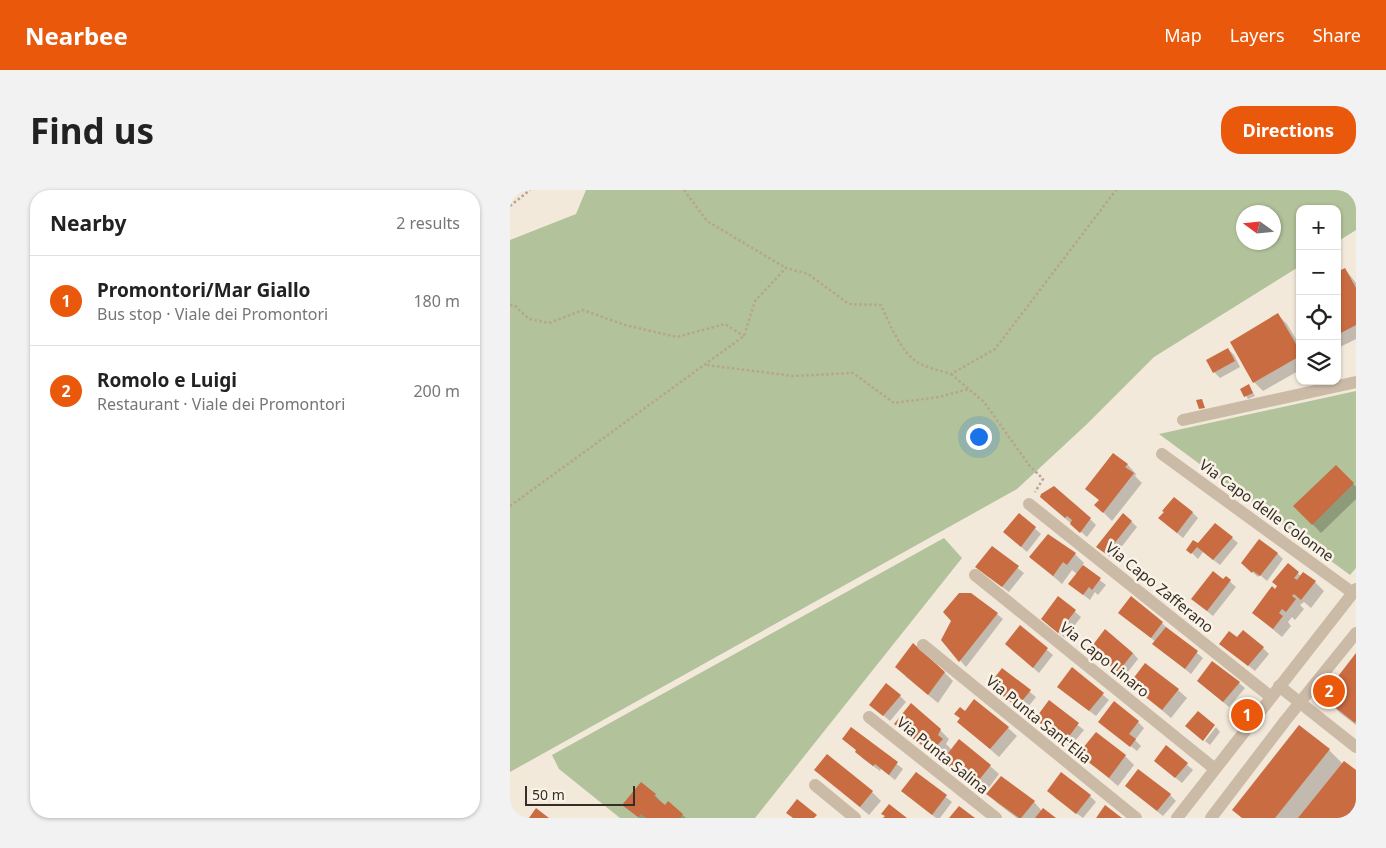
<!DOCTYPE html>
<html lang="en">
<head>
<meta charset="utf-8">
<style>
  :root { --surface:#fff; --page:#f2f2f2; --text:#222; --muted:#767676; --line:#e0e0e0; --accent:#ea580c }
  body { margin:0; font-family:"Noto Sans",sans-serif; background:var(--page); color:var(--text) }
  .controls { position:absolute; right:15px; top:15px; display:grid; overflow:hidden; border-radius:10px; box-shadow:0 1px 4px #0004 }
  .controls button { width:45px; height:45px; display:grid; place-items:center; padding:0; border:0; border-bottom:1px solid var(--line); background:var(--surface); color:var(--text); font:25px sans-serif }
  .compass { position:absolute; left:726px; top:15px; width:45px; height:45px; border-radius:50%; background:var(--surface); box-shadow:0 1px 4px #0004; rotate:285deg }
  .scale { position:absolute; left:15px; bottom:12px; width:110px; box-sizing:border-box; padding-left:5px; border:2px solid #372d27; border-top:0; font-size:14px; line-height:18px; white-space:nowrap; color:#372d27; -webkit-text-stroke:4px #faf3e7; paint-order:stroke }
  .you { position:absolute; left:468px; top:246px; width:18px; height:18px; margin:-12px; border:4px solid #fff; border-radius:50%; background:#1a73e8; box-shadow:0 0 0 8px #1a73e833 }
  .badge { display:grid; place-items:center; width:32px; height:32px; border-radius:50%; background:var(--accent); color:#fff; font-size:16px; font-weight:700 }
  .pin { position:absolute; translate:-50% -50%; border:2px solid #fff; box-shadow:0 1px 5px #0006 }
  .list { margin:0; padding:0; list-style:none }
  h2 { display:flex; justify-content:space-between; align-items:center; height:65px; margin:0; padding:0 20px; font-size:21px }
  h2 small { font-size:16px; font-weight:400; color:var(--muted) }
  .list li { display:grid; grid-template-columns:32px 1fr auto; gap:15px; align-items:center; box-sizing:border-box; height:90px; padding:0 20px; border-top:1px solid var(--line) }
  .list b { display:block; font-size:19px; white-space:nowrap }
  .list p { margin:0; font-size:16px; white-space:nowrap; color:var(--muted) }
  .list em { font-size:16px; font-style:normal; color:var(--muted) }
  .icon { flex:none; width:28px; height:28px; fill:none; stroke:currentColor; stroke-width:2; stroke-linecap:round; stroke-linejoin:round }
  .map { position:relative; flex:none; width:846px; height:628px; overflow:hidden; border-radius:20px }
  header { display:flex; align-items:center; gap:30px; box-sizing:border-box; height:70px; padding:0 25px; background:var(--accent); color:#fff }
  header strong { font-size:24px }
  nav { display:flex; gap:28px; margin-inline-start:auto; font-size:18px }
  .intro { display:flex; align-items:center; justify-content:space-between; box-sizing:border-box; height:120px; padding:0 30px }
  h1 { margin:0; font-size:35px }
  .button { padding:12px 22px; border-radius:20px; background:var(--accent); color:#fff; font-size:18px; font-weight:700 }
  main { display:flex; gap:30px; padding:0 30px }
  aside { flex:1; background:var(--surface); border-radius:20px; box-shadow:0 1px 4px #0004 }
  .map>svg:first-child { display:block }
  .green { fill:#b2c29a; fill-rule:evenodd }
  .shadow { fill:#0003 }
  .building { fill:#ca6c41 }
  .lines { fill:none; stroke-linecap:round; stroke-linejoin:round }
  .path { stroke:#b7a490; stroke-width:2.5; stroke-dasharray:2.5 2.5; stroke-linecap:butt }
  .street { stroke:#cbbaa6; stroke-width:12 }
  .labels { text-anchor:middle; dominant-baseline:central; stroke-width:5; stroke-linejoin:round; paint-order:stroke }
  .street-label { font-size:15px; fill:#372d27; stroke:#faf3e7 }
</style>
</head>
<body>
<header>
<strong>Nearbee</strong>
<nav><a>Map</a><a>Layers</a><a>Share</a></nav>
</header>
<div class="intro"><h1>Find us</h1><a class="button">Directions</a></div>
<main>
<aside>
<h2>Nearby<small>2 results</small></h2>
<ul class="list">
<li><span class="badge">1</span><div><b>Promontori/Mar Giallo</b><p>Bus stop · Viale dei Promontori</p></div><em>180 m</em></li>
<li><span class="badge">2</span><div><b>Romolo e Luigi</b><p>Restaurant · Viale dei Promontori</p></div><em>200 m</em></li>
</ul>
</aside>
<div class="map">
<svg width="846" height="628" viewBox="0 0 846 628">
  <rect width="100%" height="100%" fill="#f3e9db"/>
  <g class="green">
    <path d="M76 0H846V40L827 52V19H790V76L644 167 577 234 507 299 0 582V50L66 24ZM734 22H764V52H734Z"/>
    <path d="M846 201V378L840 385 649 244Z"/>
    <path d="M434 348 452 368 245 628H110L49 579 42 565Z"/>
  </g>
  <g class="shadow">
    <path d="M835 79 846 93V149L830 157 827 155V84Z"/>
    <path d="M768 125 777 134 790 156V180L753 201 744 192Z"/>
    <path d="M718 159 724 165 730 177 710 188 704 182Z"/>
    <path d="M739 196 745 206 738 209 732 199Z"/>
    <path d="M603 264 618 275 626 284 625 286 632 293 602 331 586 315 590 311 577 299Z"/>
    <path d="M826 276 846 297V309L811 343 785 316Z"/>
    <path d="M537 313 580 329 586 335 577 347Z"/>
    <path d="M682 322 688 328 673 348 656 334Z"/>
    <path d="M509 324 531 344 517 362 494 342Z"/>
    <path d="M621 331 627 337 602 369 588 357Z"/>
    <path d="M538 345 565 364 574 373 572 376 596 395 588 405 585 402 580 410 566 399 567 384 562 380 552 394 521 367Z"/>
    <path d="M722 348 728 353 710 375 693 362 688 369 678 359 689 355Z"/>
    <path d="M482 358 514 383 499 402 473 383Z"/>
    <path d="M767 363 773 369 757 391 750 385 748 387 739 379Z"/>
    <path d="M778 375 791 386 805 392 814 401 801 418 794 412 790 415 794 419 785 430 782 427 778 432 781 436 772 447 743 423 766 400Z"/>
    <path d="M716 388 726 397 703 426 682 409Z"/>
    <path d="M549 408 571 427 555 448 538 435Z"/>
    <path d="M487 424 493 429 456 477 432 450 443 430Z"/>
    <path d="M615 428 652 433 658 439 693 468 681 484 650 459 646 452Z"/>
    <path d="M510 437 543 465 529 483 496 454Z"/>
    <path d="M727 449 753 458 759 464 745 481 711 454Z"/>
    <path d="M580 460 623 463 628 469 614 487Z"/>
    <path d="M846 465V535L830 523 814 507Z"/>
    <path d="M562 479 599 510 586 526 554 502Z"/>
    <path d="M492 480 526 507 514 522 480 495Z"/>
    <path d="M434 482 443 491 428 513 395 486Z"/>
    <path d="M688 491 729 493 735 498 719 517Z"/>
    <path d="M621 494 668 500 677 508 661 528Z"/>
    <path d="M390 506 396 512 380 531 361 515Z"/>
    <path d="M539 512 574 540 560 557 526 529Z"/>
    <path d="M456 522 498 538 507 546 489 567 449 532 451 529 445 524Z"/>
    <path d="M628 532 634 538 625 550 631 556 627 561 596 537Z"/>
    <path d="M386 534 430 540 439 549 436 554 442 560 480 576 489 584 475 603 442 579 432 569 431 570 395 543Z"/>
    <path d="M706 537 710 542 700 555 695 551Z"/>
    <path d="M342 539 393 579 385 590 371 579 370 581 352 568Z"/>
    <path d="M586 544 615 566 624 575 608 596 570 564Z"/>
    <path d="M657 557 683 580 672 593 651 576Z"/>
    <path d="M819 560 833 574 846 582V628H732L724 620Z"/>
    <path d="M306 580 362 602 371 611 359 625Z"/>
    <path d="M406 583 442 612 430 628H426L393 601Z"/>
    <path d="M622 601 660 605 666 611 653 626Z"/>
    <path d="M478 604 524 612 532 621 544 628H507L487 613Z"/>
    <path d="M145 605 155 617 158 613 176 628H129L114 615Z"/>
    <path d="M580 606 586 612 573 628 544 607Z"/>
  </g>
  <g class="building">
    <path d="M835 78 846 98V135L827 145V82Z"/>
    <path d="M768 123 790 161V166L743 193 720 152Z"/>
    <path d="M718 158 725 171 703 183 696 170Z"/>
    <path d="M739 194 743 203 734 207 730 199Z"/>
    <path d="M692 209 695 218 689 219 686 210Z"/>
    <path d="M603 263 618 274 615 277 624 283 593 323 584 315 589 310 575 299Z"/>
    <path d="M826 275 844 293 802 335 783 316Z"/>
    <path d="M544 296 581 328 570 343 560 334 562 330 557 326 555 328 530 307 531 304Z"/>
    <path d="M664 307 683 322 667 343 648 328 654 322 652 321Z"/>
    <path d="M509 323 526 337 511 357 493 342Z"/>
    <path d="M613 323 622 331 596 364 586 357Z"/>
    <path d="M705 333 723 347 703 370 687 357 681 364 676 360 683 350 688 353Z"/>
    <path d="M538 344 566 363 557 375 553 372 543 386 519 367Z"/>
    <path d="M749 349 768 363 750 386 743 381 742 383 731 373Z"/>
    <path d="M482 356 509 376 492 397 465 377Z"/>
    <path d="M778 373 789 382 784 388 787 390 793 382 806 391 791 410 784 404 782 406 786 409 776 422 772 419 769 423 773 426 763 439 742 423 762 396 765 399 767 396 762 392Z"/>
    <path d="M573 375 591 388 582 400 579 397 573 405 558 394Z"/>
    <path d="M703 381 713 389 716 386 721 390 697 421 681 409Z"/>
    <path d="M449 403H461L488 423 449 472 431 450 441 431 433 422Z"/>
    <path d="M548 406 566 420 548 443 531 429Z"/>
    <path d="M621 406 653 432 641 448 608 423Z"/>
    <path d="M510 435 538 458 523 478 495 454Z"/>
    <path d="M656 437 688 461 675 479 642 454Z"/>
    <path d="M595 439 623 463 608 482 579 460Z"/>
    <path d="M733 440 754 457 738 476 709 454 719 441 727 447Z"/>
    <path d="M403 453 435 482 418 505 385 477Z"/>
    <path d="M846 463V531L845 533 812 507Z"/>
    <path d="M702 471 730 492 713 512 687 491Z"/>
    <path d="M635 473 669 499 652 520 619 494Z"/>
    <path d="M562 477 594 503 579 521 547 497Z"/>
    <path d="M492 478 521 500 507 517 479 495Z"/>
    <path d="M376 493 391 505 373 526 359 515Z"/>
    <path d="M464 509 499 537 480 559 447 532 450 528 444 524 450 517 455 521Z"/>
    <path d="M539 510 569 533 554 553 525 529Z"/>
    <path d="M604 511 629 531 619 544 626 549 620 557 588 532Z"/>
    <path d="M401 513 431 539 428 545 433 549 421 562 384 534Z"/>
    <path d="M688 521 705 535 693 551 675 536Z"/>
    <path d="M789 535 820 559 765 628H732L722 620Z"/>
    <path d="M341 537 388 572 379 585 365 574 363 576 345 562 346 560 332 549Z"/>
    <path d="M586 542 616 565 599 588 568 564Z"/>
    <path d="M449 549 481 575 465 595 432 571Z"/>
    <path d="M656 555 678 573 665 588 644 571Z"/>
    <path d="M317 564 363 601 350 617 304 580Z"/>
    <path d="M834 571 846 580V615L836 628H788Z"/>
    <path d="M628 579 661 604 647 621 615 596Z"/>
    <path d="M406 582 437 605 422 625 391 601Z"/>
    <path d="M551 582 581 605 566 624 537 601Z"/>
    <path d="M491 586 525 611 511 628H509L476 604Z"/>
    <path d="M131 592 146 604 144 606 155 615 158 611 173 624 170 628H136L131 624 128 627 112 615Z"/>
    <path d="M287 609 307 625 304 628H283L276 623Z"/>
    <path d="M379 614 397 628H373L375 626 371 624Z"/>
    <path d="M595 615 612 628H586Z"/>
    <path d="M449 616 465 628H439Z"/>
    <path d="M26 618 39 628H19Z"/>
    <path d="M533 618 546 628H525Z"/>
  </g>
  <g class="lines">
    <g class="path">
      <path d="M174 0 197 31 276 78"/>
      <path d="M0 16 20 0"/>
      <path d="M0 115H4L19 129 39 133 73 120 115 135 167 147 215 134 234 146"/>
      <path d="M197 175 283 186 343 183 384 213 429 207 459 199"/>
      <path d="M441 184 474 212 519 275 533 289 525 302"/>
      <path d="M0 316 234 146 245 111 276 78 298 84 339 114 371 115C379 132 390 161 407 172 414 177 432 181 441 184L485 159 606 0"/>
    </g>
    <g class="street">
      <path d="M673 230 846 192"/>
      <path d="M652 264 843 403"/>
      <path d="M519 314 761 507"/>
      <path d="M465 385 705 579"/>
      <path d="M413 455 626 628"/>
      <path d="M769 496 846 557"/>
      <path d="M359 527 486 628"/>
      <path d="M305 595 345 628"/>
      <path d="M667 628 846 399"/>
      <path d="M701 628 775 531 846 443"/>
    </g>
  </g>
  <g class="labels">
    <g class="street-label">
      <text transform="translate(757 320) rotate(36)">Via Capo delle Colonne</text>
      <text transform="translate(650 397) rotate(39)">Via Capo Zafferano</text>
      <text transform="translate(595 469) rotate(39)">Via Capo Linaro</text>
      <text transform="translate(529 529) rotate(39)">Via Punta Sant'Elia</text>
      <text transform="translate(433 565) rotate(39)">Via Punta Salina</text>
    </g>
  </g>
</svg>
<div class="controls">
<button>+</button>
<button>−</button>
<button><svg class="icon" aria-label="locate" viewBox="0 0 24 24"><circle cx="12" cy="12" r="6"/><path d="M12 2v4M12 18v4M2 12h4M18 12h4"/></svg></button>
<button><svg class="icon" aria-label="layers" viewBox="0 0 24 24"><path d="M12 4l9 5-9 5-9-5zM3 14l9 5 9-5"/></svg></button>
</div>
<svg class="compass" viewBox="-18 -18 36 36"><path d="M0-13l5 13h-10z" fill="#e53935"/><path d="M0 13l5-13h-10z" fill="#767676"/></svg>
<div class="scale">50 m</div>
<div class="you"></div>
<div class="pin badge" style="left:737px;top:525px">1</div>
<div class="pin badge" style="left:819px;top:501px">2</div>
</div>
</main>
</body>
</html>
